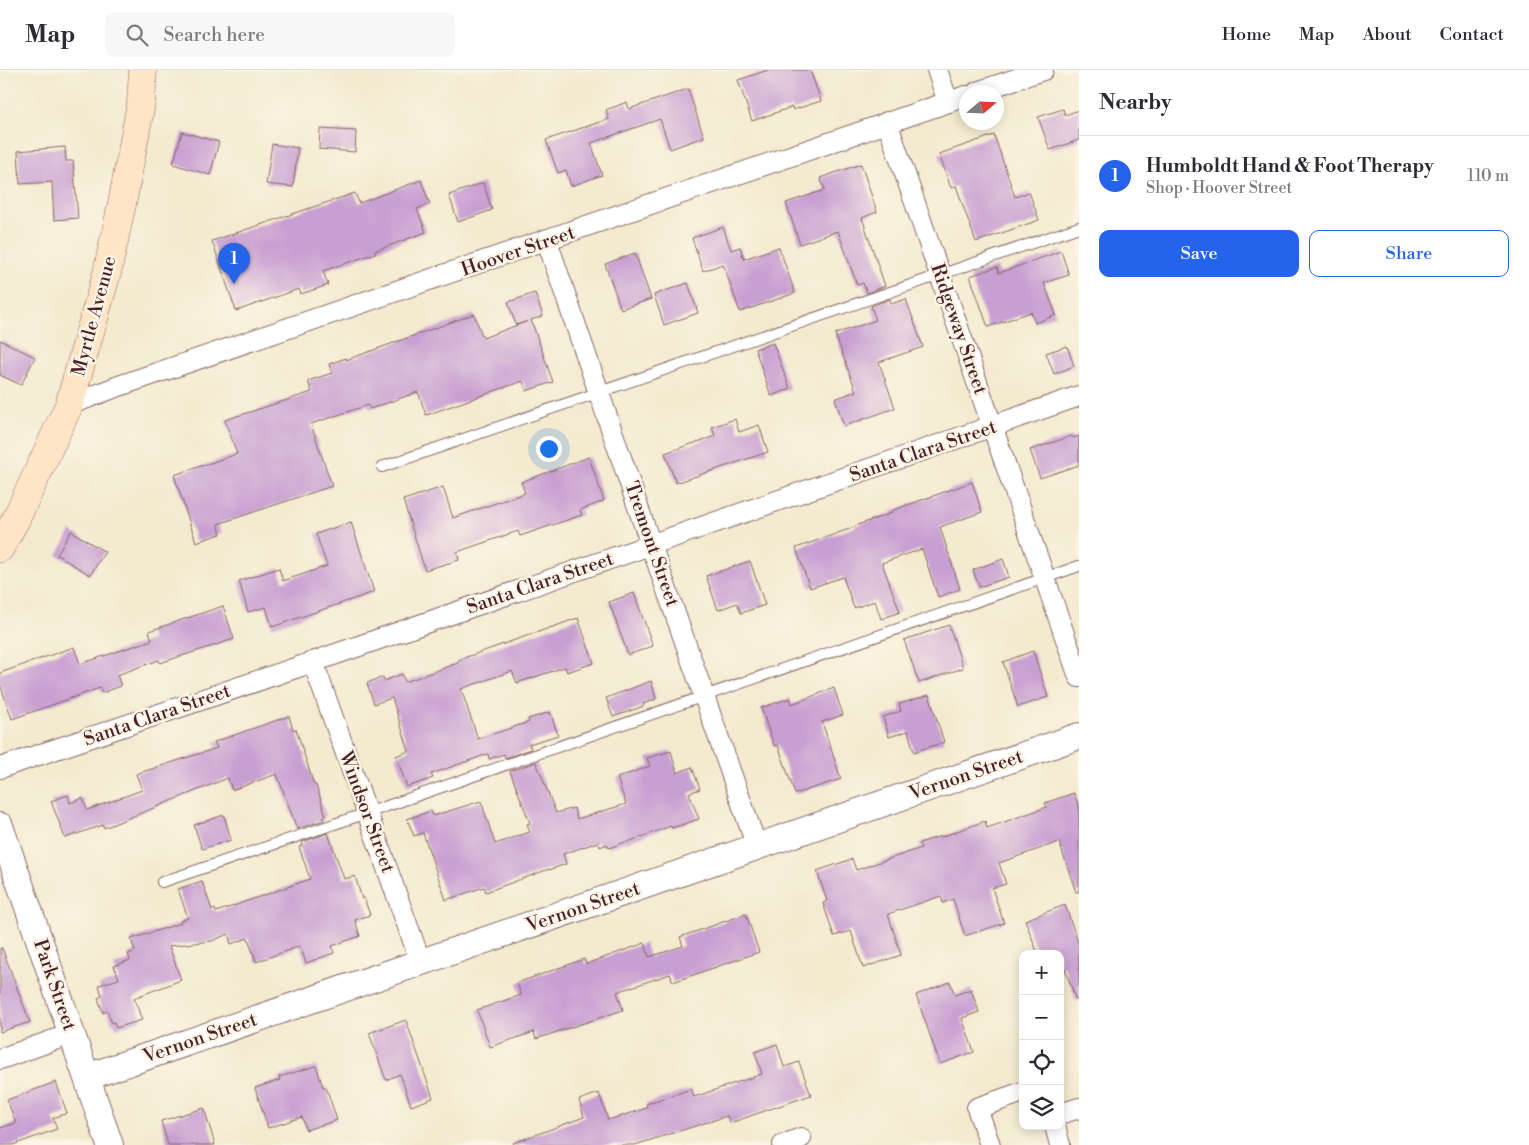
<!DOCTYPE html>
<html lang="en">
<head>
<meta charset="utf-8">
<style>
  :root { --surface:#fff; --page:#f7f7f7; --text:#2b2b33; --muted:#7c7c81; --line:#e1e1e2; --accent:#2563eb }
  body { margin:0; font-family:"Libre Bodoni",serif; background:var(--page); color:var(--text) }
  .controls { position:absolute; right:15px; bottom:15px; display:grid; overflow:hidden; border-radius:10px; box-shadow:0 2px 12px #0003 }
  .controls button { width:45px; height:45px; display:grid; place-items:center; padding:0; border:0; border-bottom:1px solid var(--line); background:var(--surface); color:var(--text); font:25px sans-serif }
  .compass { position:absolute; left:959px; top:15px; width:45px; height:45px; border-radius:50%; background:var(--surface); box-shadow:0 2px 12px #0003; rotate:71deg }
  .you { position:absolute; left:548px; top:378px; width:18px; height:18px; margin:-12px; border:4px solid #fff; border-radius:50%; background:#1a73e8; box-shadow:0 0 0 8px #1a73e833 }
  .badge { display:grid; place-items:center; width:32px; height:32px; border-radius:50%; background:var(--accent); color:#fff; font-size:16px; font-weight:700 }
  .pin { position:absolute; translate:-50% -41px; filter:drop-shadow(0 1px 2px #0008) }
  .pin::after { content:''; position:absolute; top:26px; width:18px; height:15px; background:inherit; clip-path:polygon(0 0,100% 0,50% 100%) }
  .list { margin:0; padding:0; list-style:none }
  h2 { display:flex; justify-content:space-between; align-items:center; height:65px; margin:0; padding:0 20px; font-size:21px }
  h2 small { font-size:16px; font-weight:400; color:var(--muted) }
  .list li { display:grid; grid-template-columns:32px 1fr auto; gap:15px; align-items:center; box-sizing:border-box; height:80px; padding:0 20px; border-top:1px solid var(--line) }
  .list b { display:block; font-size:19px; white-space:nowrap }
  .list p { margin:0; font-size:16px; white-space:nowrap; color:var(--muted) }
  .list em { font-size:16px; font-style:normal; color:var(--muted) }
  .actions { display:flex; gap:10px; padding:15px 20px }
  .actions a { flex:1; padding:11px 0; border:1px solid var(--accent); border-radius:10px; text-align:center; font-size:18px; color:var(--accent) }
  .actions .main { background:var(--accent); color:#fff }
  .icon { flex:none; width:28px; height:28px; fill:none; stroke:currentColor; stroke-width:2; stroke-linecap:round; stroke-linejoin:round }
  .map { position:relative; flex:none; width:1079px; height:1075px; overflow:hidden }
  header { display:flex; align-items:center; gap:30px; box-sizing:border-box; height:70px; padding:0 25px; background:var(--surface); border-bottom:1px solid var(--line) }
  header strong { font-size:24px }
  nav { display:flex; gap:28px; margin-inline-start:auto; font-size:18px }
  .search { width:350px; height:45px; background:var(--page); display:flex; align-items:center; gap:12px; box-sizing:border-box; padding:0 18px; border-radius:10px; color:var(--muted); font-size:19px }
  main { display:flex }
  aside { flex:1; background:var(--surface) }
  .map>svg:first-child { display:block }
  .building { fill:#c89fd2 }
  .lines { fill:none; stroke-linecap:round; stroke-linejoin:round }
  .service-casing { stroke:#856664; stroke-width:12 }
  .minor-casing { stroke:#856664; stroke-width:22 }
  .tertiary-casing { stroke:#856664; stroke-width:28 }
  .secondary-casing { stroke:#856664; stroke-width:29 }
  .service { stroke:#fff; stroke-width:10 }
  .minor { stroke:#fff; stroke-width:20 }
  .tertiary { stroke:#fff; stroke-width:26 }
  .secondary { stroke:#fde5c5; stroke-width:28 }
  .labels { text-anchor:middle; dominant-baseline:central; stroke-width:5; stroke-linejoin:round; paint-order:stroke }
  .street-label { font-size:19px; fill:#4a1f2b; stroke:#fcf5e5 }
</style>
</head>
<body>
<header>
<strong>Map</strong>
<div class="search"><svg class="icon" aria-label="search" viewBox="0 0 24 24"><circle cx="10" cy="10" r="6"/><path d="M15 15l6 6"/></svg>Search here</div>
<nav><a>Home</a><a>Map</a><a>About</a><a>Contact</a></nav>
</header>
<main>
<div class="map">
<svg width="1079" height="1075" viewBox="0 0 1079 1075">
  <rect width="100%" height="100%" fill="#fcf5e5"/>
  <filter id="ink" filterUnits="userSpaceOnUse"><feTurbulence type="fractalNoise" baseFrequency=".02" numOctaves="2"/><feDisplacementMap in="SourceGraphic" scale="10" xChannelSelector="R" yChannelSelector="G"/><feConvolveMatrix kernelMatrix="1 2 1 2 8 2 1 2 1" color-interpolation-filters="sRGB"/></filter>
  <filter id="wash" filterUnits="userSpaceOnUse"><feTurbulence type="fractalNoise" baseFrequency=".0096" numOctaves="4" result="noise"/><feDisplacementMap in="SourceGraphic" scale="20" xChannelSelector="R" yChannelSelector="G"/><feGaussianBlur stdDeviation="1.12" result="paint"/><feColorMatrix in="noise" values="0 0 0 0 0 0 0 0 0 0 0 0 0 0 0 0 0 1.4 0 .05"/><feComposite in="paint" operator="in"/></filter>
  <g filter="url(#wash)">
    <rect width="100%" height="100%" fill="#f3eacf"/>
    <g id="blocks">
      <g class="building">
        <path d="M768 0H810L821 31 793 40 792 37 752 51 738 10Z"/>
        <path d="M688 19 704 67 670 79 660 49 591 73 602 105 571 116 566 100 558 103 546 70 609 49 606 40 627 32 629 39Z"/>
        <path d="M1063 39 1065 45 1079 40V70L1050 80 1038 47Z"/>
        <path d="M320 59 356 61 355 82 319 79Z"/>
        <path d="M182 62 219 72 210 105 173 94Z"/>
        <path d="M994 65 1015 127 1029 122 1039 150 976 172 956 116 951 118 939 84Z"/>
        <path d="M272 74 298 78 293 117 266 114Z"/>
        <path d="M65 77 66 91H73L78 148 54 150 52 112 20 114 18 81Z"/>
        <path d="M861 94 877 142 862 148 885 216 867 223 863 213 857 215 838 161 800 174 786 133 825 120 820 108Z"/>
        <path d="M421 110 430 134 417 139 426 162 375 181 376 183 323 201 328 215 301 224 299 219 236 241 212 171 355 123 359 133Z"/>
        <path d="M483 113 492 140 458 152 449 125Z"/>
        <path d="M723 157 731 180 740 177 744 189 779 177 795 223 740 242 723 194 703 201 692 168Z"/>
        <path d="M1061 181 1069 205 1044 213 1056 245 1035 253 1031 242 988 257 970 206 997 197 999 203Z"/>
        <path d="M635 183 651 229 621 239 605 194Z"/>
        <path d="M688 213 698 243 664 255 654 225Z"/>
        <path d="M535 223 543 246 531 250 553 312 526 321 523 311 426 345 418 322 370 339 368 335 311 354 332 416 218 454 221 464 196 472 174 405 237 384 225 350 312 322 308 311 332 303 329 294 346 288V290L474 244 483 268 528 251 516 255 508 232Z"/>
        <path d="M890 229 891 234 906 229 923 277 879 292 895 338 844 356 835 329 856 321 835 264 876 250 871 236Z"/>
        <path d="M0 270 35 287 21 315 0 305Z"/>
        <path d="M773 273 790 319 771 326 755 279Z"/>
        <path d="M1067 276 1074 296 1054 304 1046 283Z"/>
        <path d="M735 349 739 362 759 355 768 382 676 413 665 383 715 366 712 357Z"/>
        <path d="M1072 366 1073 368 1079 366V395L1040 408 1030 380Z"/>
        <path d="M589 387 604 431 580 440 582 445 520 466 518 461 457 482 459 490 425 500 403 430 443 417 453 448 525 423 521 412Z"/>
        <path d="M972 412 982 442 940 457 960 519 938 527 922 479 882 493 900 542 881 549 875 531 854 538 843 507 810 518 796 478 855 457V456L892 443 891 441Z"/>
        <path d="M351 452 374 522 272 557 266 537 248 542 239 511 279 498 283 511 327 496 316 464Z"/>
        <path d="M71 461 105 482 90 505 57 485Z"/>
        <path d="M1003 489 1009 507 979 517 973 500Z"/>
        <path d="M750 491 765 535 741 543 737 533 718 540 706 506Z"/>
        <path d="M634 523 653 576 628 585 609 532Z"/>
        <path d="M223 536 234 569 160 593 159 590 117 605 121 616 102 623 100 618 12 649 0 614V603L74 577 80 594 152 570 149 561Z"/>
        <path d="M578 548 594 593 567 602 565 597 517 613 512 601 461 619 478 669 529 652 528 649 550 642 558 665 529 674 531 679 505 688 504 684 489 689 488 684 431 704 433 708 407 717 396 686 409 681 392 628 374 634 367 613 383 607 384 611 402 604 405 612 458 593V590Z"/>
        <path d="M949 555 963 598 919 613 904 570Z"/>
        <path d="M1033 581 1048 627 1018 637 1003 592Z"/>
        <path d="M651 611 656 629 643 634 644 636 613 647 606 628Z"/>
        <path d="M834 618 843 645 822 652 841 709 795 724 778 675 774 676 761 638 790 628 792 634Z"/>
        <path d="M929 625 944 672 914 682 908 661 889 667 883 647 901 641 899 634Z"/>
        <path d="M289 646 293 660 296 659 314 715H316L326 746 323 748 324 750 297 759 277 704 232 720 228 708 104 758 103 755 65 768 51 731 68 725 70 733 83 728 87 740 142 720 136 704 217 678 214 672Z"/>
        <path d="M671 681 677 703 692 697 700 719 689 723 699 749 672 758 671 756 625 773V772L609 778 607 774 600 777 598 772 563 784 566 794 549 800V799L486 822 484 817 446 830 423 763 414 766 407 749 431 741 433 746 481 731 495 774 530 762 527 754 530 753 510 701 536 692 556 743 574 738 577 749 626 734 617 708 650 696 647 688Z"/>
        <path d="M1074 723 1079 737V822H1076L1059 772 999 793 1006 814 992 818 1004 853 965 866 953 829 943 833 941 826 888 844 901 885 863 898 851 861 834 866 823 833 827 831 817 801 852 789 856 800 921 778 919 773 941 766V767L985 751 987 758 1047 737 1045 733Z"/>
        <path d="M224 745 231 770 202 779 194 755Z"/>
        <path d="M328 763 344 809 355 806 362 829 364 828 370 845 355 850 360 866 332 876 334 883 306 893 300 876 256 892 248 868 231 874 228 864 212 871 169 876 181 910 134 928 142 950 116 958 114 952 112 953 107 941 103 943 98 928 102 926 99 915 119 909 114 896 130 890 128 884 135 881 131 869 181 853 180 851 188 848 178 819 202 811 212 840 215 839 216 842 310 809 299 777 303 775 302 772Z"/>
        <path d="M1065 835 1079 875V929L1076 930 1064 896 1060 897V884H1038L1025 850Z"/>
        <path d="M746 844 759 882 673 912 670 904 617 922 623 940 536 969 534 962 490 977 477 940 521 925 517 913 584 889 586 894 645 873 649 887 683 876 680 867Z"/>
        <path d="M0 878H2L30 952 0 962Z"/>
        <path d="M950 912 955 925 971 919 979 942 962 948 974 982 940 994 916 925Z"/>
        <path d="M406 950 433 1028 411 1036 400 1004 386 1010 369 963Z"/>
        <path d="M777 974 784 997 799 992 811 1025 730 1053 727 1046 635 1075H514L513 1073 584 1047 579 1030 599 1023 608 1050 647 1038 646 1034 691 1019 694 1027 762 1004 755 982Z"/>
        <path d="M316 996 323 1017H326L337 1050 306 1060 302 1047 268 1058 255 1018 280 1010 279 1007Z"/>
        <path d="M56 1012 67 1043 53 1048 57 1059 13 1075H0V1058L16 1053 7 1030Z"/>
        <path d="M204 1038 215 1075H168L161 1051Z"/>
      </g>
    </g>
  </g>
  <g filter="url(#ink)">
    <use href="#blocks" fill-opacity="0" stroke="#856664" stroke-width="1"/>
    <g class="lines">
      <g class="service-casing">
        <g id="service">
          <path d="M382 397 1079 157"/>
          <path d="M162 812 367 743 1079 496"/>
        </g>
      </g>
      <g class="minor-casing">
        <g id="minor">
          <path d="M937 0 948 32"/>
          <path d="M977 22 1043 0"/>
          <path d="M887 52 1079 607"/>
          <path d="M547 171 651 475 757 777"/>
          <path d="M69 335 116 317 966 26"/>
          <path d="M313 592 421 893"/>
          <path d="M0 698 313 592 1079 326"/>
          <path d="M0 989 71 964"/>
          <path d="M1060 1044 1079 1038"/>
          <path d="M1055 1056 1060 1075"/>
          <path d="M783 1075 801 1068"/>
          <path d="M990 1075 977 1038 1023 1022"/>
        </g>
      </g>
      <g class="tertiary-casing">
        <g id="tertiary">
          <path d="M0 756 110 1075"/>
          <path d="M87 1007 1079 666"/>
        </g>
      </g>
      <g class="secondary-casing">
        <path id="secondary" d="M0 478 16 449 69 335 107 203 122 134 141 33 143 0"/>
      </g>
      <use href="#service" class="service"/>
      <use href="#minor" class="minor"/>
      <use href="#tertiary" class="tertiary"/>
      <use href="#secondary" class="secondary"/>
    </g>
  </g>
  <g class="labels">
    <g class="street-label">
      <text transform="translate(518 181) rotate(-19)">Hoover Street</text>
      <text transform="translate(94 246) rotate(-75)">Myrtle Avenue</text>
      <text transform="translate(959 259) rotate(71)">Ridgeway Street</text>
      <text transform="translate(923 381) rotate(-19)">Santa Clara Street</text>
      <text transform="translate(652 474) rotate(71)">Tremont Street</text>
      <text transform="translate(540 513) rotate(-19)">Santa Clara Street</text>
      <text transform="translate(157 645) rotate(-19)">Santa Clara Street</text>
      <text transform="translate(966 705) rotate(-19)">Vernon Street</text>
      <text transform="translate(367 742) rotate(70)">Windsor Street</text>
      <text transform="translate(583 837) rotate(-19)">Vernon Street</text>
      <text transform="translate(55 915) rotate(71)">Park Street</text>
      <text transform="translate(200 968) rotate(-19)">Vernon Street</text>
    </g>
  </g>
</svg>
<div class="controls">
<button>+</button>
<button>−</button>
<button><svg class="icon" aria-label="locate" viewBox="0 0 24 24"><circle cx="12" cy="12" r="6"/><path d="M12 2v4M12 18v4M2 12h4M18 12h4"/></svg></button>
<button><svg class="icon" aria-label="layers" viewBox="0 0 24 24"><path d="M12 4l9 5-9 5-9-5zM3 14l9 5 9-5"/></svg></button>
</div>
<svg class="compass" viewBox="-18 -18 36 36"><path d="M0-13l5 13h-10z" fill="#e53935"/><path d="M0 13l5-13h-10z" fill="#7c7c81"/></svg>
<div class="you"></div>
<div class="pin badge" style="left:234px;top:214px">1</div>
</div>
<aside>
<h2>Nearby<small></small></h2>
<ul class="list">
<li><span class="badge">1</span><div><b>Humboldt Hand &amp; Foot Therapy</b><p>Shop · Hoover Street</p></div><em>110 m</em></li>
</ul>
<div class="actions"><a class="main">Save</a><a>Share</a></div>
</aside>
</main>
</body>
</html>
